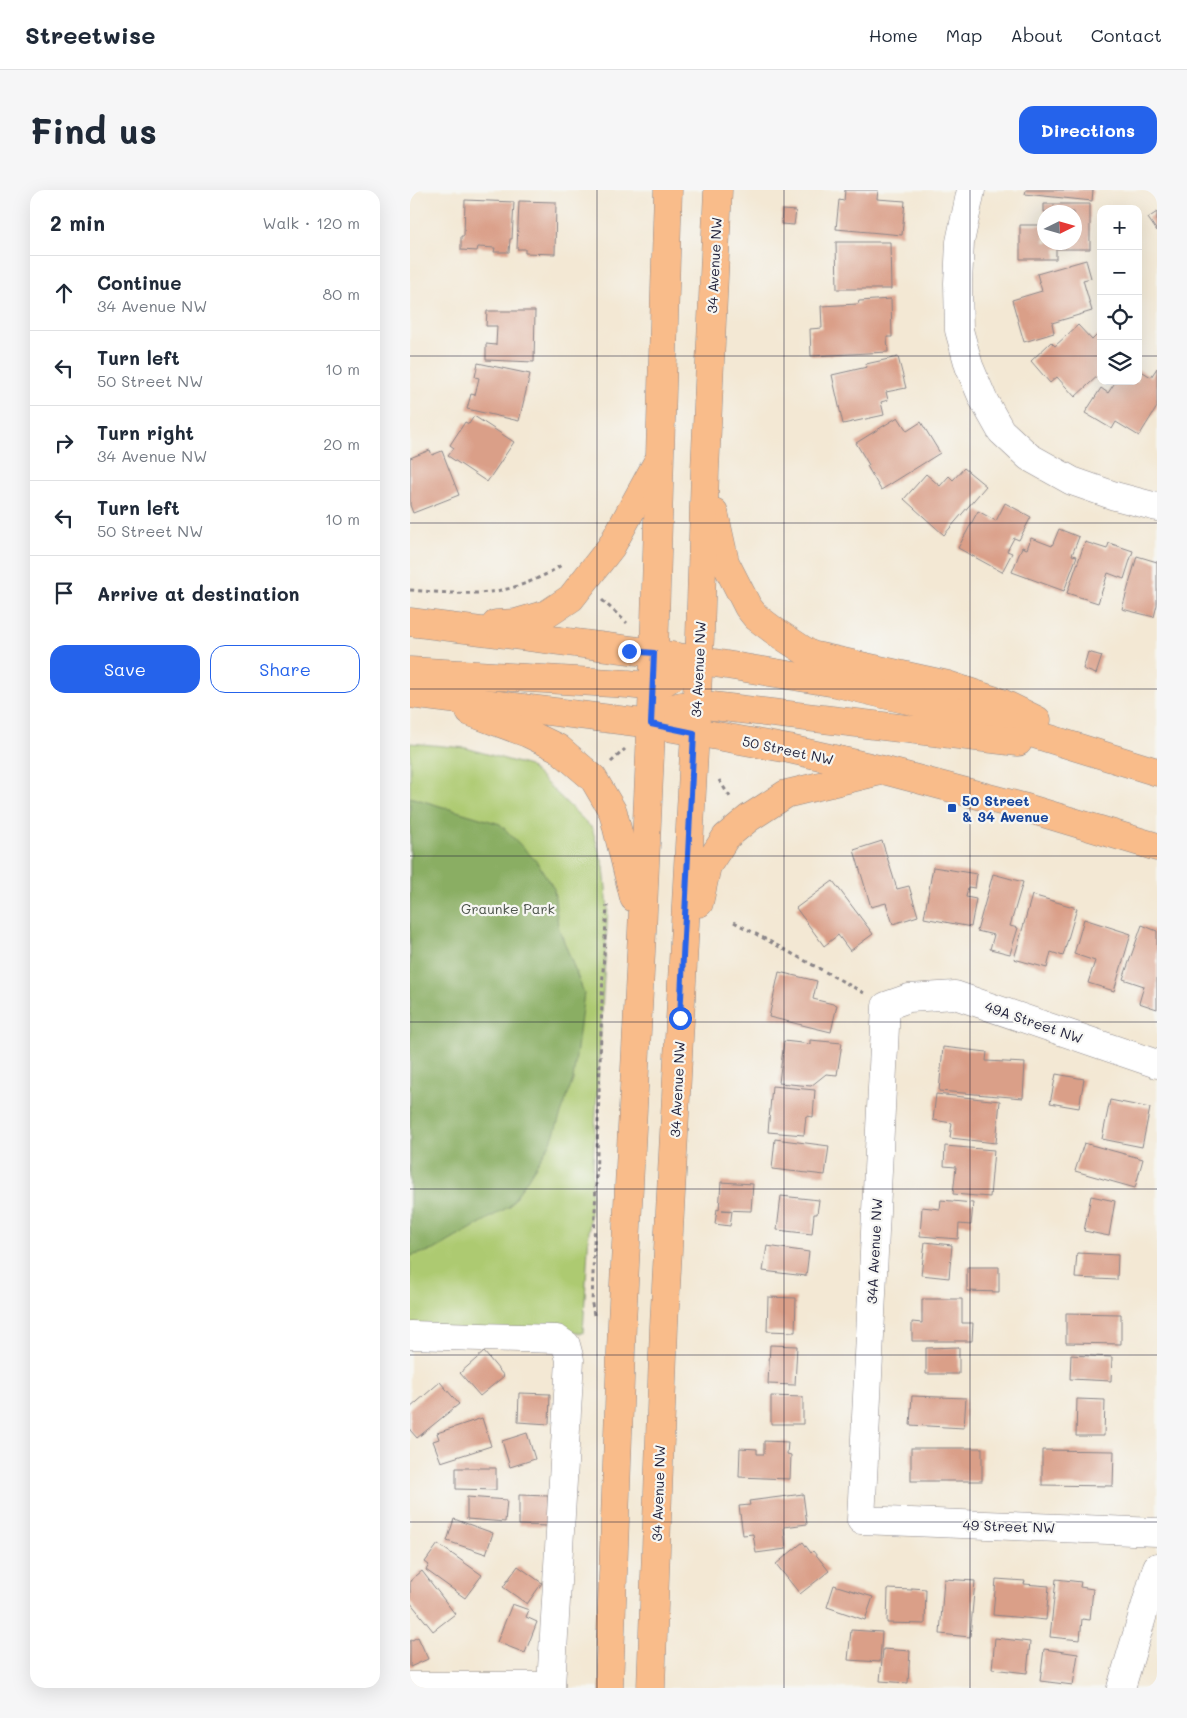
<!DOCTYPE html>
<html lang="en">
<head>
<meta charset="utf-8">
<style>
  :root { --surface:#fff; --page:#f6f6f7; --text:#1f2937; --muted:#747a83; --line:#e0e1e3; --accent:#2563eb }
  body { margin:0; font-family:Mali,sans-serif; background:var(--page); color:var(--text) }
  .controls { position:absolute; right:15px; top:15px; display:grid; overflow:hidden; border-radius:10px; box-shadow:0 5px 20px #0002 }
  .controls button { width:45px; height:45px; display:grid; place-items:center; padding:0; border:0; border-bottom:1px solid var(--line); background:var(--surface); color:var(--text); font:25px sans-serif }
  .compass { position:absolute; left:627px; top:15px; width:45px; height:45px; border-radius:50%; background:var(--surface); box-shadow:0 5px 20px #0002; rotate:85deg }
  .stop { position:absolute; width:15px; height:15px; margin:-11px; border:4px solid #2563eb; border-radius:50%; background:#fff }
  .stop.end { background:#2563eb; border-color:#fff; box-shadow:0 1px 5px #0008 }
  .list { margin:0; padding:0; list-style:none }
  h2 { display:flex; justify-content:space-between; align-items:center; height:65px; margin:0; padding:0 20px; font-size:21px }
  h2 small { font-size:16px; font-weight:400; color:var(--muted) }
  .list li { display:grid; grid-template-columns:32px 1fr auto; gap:15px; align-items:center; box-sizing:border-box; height:75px; padding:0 20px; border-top:1px solid var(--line) }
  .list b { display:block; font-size:19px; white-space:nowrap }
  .list p { margin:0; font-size:16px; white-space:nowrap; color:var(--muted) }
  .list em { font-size:16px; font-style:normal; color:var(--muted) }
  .actions { display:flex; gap:10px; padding:15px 20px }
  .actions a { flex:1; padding:11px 0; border:1px solid var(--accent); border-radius:15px; text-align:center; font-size:18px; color:var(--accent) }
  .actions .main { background:var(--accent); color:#fff }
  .icon { flex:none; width:28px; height:28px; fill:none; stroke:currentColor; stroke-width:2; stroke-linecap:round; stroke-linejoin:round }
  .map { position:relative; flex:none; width:747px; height:1498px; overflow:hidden; border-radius:15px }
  header { display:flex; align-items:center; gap:30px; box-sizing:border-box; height:70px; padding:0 25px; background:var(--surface); border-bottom:1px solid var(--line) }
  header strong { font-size:24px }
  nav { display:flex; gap:28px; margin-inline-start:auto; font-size:18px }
  .intro { display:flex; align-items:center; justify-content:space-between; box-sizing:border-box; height:120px; padding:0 30px }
  h1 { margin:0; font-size:35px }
  .button { padding:12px 22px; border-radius:15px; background:var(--accent); color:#fff; font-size:18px; font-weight:700 }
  main { display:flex; gap:30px; padding:0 30px }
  aside { flex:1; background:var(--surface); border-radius:15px; box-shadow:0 5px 20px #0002 }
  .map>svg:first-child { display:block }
  .green { fill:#adca71; stroke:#687656 }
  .forest { fill:#8aae63; stroke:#56684f }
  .building { fill:#da9f88 }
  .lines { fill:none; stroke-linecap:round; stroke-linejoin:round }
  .minor-casing { stroke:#8a8588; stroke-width:29 }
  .major-casing { stroke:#8a8588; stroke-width:29 }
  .path { stroke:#8a8588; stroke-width:3; stroke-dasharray:4 4; stroke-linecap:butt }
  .minor { stroke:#fff; stroke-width:28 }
  .major { stroke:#f9bc8a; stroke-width:28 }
  .route { stroke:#2563eb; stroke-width:6 }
  .grid { fill:none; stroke:#22223b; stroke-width:1; stroke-opacity:0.55 }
  .transit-dot { fill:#1a4fb4; stroke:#f6f6f2; stroke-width:2 }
  .labels { text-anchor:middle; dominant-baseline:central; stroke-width:4.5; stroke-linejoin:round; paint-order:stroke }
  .street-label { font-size:14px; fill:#22223b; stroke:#f6f6f2 }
  .transit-label { font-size:14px; font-weight:bold; fill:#164399; stroke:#f6f6f2; text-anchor:start }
  .park-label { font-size:14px; fill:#4c544b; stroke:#f6f6f2 }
</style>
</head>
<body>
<header>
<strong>Streetwise</strong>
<nav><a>Home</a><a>Map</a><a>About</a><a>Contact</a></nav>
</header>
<div class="intro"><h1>Find us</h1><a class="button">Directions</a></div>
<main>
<aside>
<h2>2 min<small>Walk · 120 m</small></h2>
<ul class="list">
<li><svg class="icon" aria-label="ahead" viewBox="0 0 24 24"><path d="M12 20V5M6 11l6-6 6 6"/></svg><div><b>Continue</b><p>34 Avenue NW</p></div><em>80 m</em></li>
<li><svg class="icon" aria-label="left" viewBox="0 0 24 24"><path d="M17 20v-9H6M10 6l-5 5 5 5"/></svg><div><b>Turn left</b><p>50 Street NW</p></div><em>10 m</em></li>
<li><svg class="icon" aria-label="right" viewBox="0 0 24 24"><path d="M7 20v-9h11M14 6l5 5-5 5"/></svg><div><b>Turn right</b><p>34 Avenue NW</p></div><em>20 m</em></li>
<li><svg class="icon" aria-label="left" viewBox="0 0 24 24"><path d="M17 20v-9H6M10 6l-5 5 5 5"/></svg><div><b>Turn left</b><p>50 Street NW</p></div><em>10 m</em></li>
<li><svg class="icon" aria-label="arrive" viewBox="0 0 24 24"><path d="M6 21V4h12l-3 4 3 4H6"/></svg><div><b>Arrive at destination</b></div></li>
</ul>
<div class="actions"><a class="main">Save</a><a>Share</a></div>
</aside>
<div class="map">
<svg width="747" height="1498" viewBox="0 0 747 1498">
  <rect width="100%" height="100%" fill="#f6f6f2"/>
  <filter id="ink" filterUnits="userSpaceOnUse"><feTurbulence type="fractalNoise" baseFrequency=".02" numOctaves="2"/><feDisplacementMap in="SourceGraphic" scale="10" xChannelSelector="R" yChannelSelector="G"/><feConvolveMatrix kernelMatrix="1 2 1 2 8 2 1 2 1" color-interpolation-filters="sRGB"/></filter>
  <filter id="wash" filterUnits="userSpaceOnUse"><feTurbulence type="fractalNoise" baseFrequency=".0096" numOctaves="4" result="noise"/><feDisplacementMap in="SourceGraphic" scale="20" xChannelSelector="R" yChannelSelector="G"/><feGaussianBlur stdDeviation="1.12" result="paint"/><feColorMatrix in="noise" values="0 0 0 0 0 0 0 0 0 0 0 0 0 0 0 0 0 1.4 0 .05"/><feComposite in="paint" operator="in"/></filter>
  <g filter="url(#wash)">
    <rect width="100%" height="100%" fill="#f3e8d4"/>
    <path class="green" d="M0 553 56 558 119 576 182 638 194 677 198 719 173 1143 0 1139Z"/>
    <path class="forest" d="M0 607 90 634 127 672 144 699 148 736 174 803 163 890 141 952 100 1016 24 1060 0 1066Z"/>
    <g id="blocks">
      <g class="building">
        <path d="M435 0H468L467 9 495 11 492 45 426 39 429 10 434 11Z"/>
        <path d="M616 0H683L682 11 615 4Z"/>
        <path d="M55 10 104 12 102 49H100L99 62H84L85 58 68 57 67 61 51 60V46H54Z"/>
        <path d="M109 11 146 12 145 64 115 63V59H107Z"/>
        <path d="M634 14H680V59H646V69H610V35H634V52H664V22H634Z"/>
        <path d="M372 20 386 21 384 35 371 34Z"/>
        <path d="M747 22V41L738 28Z"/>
        <path d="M426 52H480L481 99H427Z"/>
        <path d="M676 70 681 88 673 90 682 121 642 133 644 143 614 152 602 110 632 101 627 84Z"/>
        <path d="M481 109 482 147H477L478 162 401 166 400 139 412 138 411 116 448 114 449 111Z"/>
        <path d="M77 121H125L124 172 76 170V154L86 155 87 136H76Z"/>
        <path d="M668 135 682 150 687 145 691 149V183L665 207 647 187 640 193 621 171 641 152 645 156Z"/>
        <path d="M488 167 496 198 476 202 478 210 471 212 474 225 433 234 422 185 457 177 456 174Z"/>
        <path d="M68 173 120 184 109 231 57 219 61 204 65 205 69 188 65 187Z"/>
        <path d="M747 178V217L729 246 706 232 702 239 675 223 691 198 698 203 706 191H728V179L741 187Z"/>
        <path d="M64 226 104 252 77 292 38 266 44 258 40 255 55 232 59 234Z"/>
        <path d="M488 227 497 241 511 232 530 263 471 300 457 276 459 275 446 253Z"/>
        <path d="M20 260 22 265 32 261 49 305 3 323 0 315V268Z"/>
        <path d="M554 278 576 296 534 345 494 309 516 284 530 296 539 286 543 290Z"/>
        <path d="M595 313 621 327 609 350 604 348 597 361 602 363 592 382 548 358 568 321 586 331Z"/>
        <path d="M649 339 669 347 662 365 667 366 654 401 602 382 612 357 617 359 621 348 642 356Z"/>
        <path d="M675 352 697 359 699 353 723 361 714 389 698 383 688 413 657 403Z"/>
        <path d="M727 366 747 372V415L744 427 712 419Z"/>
        <path d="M678 462 692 466 686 484 673 479Z"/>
        <path d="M472 651 487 699 499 696 508 726 483 734 476 713 461 717 444 660Z"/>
        <path d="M523 677 567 684 565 698 558 697 556 707 566 709 561 737 514 728Z"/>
        <path d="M583 684 613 692 600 736 608 738 600 764 580 759 584 745 567 741Z"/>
        <path d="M423 691 463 744 440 761 428 745 414 756 386 718Z"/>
        <path d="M622 705 667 718 653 766 641 762 637 778 604 769Z"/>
        <path d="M674 729 721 744 704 801 678 793 685 771 664 764Z"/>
        <path d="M732 735 747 741V819L729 813 734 796 713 789Z"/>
        <path d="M369 782 407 791 403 809 427 815 421 842 359 827Z"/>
        <path d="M400 850 432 853 427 885 416 884 401 896 369 893 374 851 400 854Z"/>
        <path d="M533 857 577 862 576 871 615 873 613 908 529 901Z"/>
        <path d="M646 884 674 889 669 918 640 913Z"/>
        <path d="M362 896 405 900 403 927 396 926 394 945 358 942Z"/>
        <path d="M526 904 590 911 586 953 540 948 542 933 523 930Z"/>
        <path d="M700 910 740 918 732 957 692 949Z"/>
        <path d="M365 949 419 956 415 985 362 979Z"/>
        <path d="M674 953 733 969 725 998 665 981Z"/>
        <path d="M535 956 584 960 580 1007 543 1004 546 977 534 976Z"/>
        <path d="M311 992 343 994 341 1021 312 1020 322 1021 320 1036 305 1034 307 1019 309 1020Z"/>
        <path d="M371 1006 409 1010 407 1024H404L402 1044 367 1040Z"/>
        <path d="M681 1006 705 1011 699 1046 674 1041Z"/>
        <path d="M531 1010 563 1013 561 1035 549 1034 548 1049 510 1046 512 1017 530 1019Z"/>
        <path d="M515 1052 542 1055 539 1088 511 1085Z"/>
        <path d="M357 1056 399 1062 396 1086 353 1081Z"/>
        <path d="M667 1063 708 1065 707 1090 665 1088Z"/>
        <path d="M557 1077H589V1102L557 1101Z"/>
        <path d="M358 1107 386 1108 385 1142 357 1141Z"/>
        <path d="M512 1109H552V1133H563L562 1151H502V1132L512 1133Z"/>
        <path d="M656 1123 711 1124V1154L656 1153Z"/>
        <path d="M360 1155 387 1156 385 1195 358 1194Z"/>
        <path d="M549 1157V1184H516V1158Z"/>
        <path d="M74 1162 94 1186 70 1206 50 1183Z"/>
        <path d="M661 1165 702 1167 701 1191 660 1189Z"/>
        <path d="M30 1192 49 1214 7 1248 0 1240V1218Z"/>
        <path d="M109 1203 140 1204 139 1234 108 1232Z"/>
        <path d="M361 1206 393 1207V1234H361Z"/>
        <path d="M502 1206 556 1208 554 1238 500 1235Z"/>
        <path d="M667 1209 695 1210 694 1246H666Z"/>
        <path d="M72 1228 81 1256 31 1272 23 1251 29 1249 27 1243Z"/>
        <path d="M117 1243 125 1269 100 1277 92 1251Z"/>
        <path d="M354 1251 378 1252 377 1264 381 1265 380 1289 329 1287 330 1258 347 1259V1264H354Z"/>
        <rect x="501" y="1258" width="71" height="33"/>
        <path d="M632 1260 704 1261 703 1296 632 1295Z"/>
        <path d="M46 1278H86V1300L46 1299Z"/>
        <path d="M393 1304 397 1334 374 1337 376 1359 346 1363 343 1344 333 1345 329 1316 340 1315 339 1311Z"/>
        <path d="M109 1305 138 1306V1336L109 1335Z"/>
        <path d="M57 1307 97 1310 95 1332 57 1329Z"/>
        <path d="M44 1329 83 1343 76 1364 37 1351Z"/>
        <path d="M393 1352 401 1363 403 1361 419 1381 390 1404 366 1374Z"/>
        <path d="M28 1354 72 1385 55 1408 16 1380 19 1375 15 1372Z"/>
        <path d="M108 1376 132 1393 117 1414 93 1397Z"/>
        <path d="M12 1381 45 1424 23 1441 0 1412V1391Z"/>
        <path d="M534 1389 565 1391 560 1447 530 1444Z"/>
        <path d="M586 1389 615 1391 614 1394 639 1396 636 1430 583 1425Z"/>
        <path d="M646 1389 671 1392 670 1397 683 1399 680 1430 672 1429 670 1450 640 1447Z"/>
        <path d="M424 1395 463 1407 455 1430 417 1417Z"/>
        <path d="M502 1398 516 1399 515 1434 477 1433 478 1399 502 1400Z"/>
        <path d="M102 1414 119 1420 116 1427 127 1432 115 1463 87 1452Z"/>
        <path d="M441 1440 472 1442 470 1472 438 1470Z"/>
        <path d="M8 1447 18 1469 0 1477V1451Z"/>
        <path d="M585 1448 620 1452 617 1483 582 1479Z"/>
        <path d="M473 1459 500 1461 498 1493 470 1491Z"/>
        <path d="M634 1459 668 1464 663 1495 630 1491Z"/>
      </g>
    </g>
  </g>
  <g filter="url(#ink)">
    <use href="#blocks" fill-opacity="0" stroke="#8a8588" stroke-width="1"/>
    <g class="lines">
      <g class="minor-casing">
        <g id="minor">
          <path d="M561 0 550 52 548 93 549 140 559 176 573 209 591 241 619 267 662 291 705 306 747 317"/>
          <path d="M747 874 545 805 499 808 476 816 451 1330 747 1342"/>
          <path d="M0 1145 147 1149 156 1155 160 1170 141 1496H0"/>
          <path d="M711 1498 747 1377"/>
        </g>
      </g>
      <g class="major-casing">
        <g id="major">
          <path d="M304 322 315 372 338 417 346 427 366 442 401 465 538 495 592 513 627 530"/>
          <path d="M0 432 244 463 426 493 566 526 747 582"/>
          <path d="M86 434 106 433 137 424 161 408 201 357 247 273"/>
          <path d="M0 481 218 494 243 497 254 492 288 471"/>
          <path d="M0 504 241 534 379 559 473 580 613 617 747 657"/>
          <path d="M60 522 117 543 148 558 183 588 203 622 224 708"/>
          <path d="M241 534C256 516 263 517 286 514L608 552"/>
          <path d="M289 713 297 676 316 647 339 628 376 604 467 582"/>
          <path d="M199 1498 212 1133 232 742 243 497 258 0"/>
          <path d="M241 1498 254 1136 290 446 295 280 308 0"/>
        </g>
      </g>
      <g class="path">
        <path d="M0 400C60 405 100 409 153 374"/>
        <path d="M192 410 217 433"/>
        <path d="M201 572 215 559"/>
        <path d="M309 590 322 610"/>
        <path d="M324 732 454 803"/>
        <path d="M184 1125 182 1114 193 781 197 715"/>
      </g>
      <use href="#minor" class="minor"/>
      <use href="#major" class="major"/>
    </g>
  </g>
  <g class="lines" filter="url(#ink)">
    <path class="route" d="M219 461 244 463 241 534 284 543 270 828"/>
  </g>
  <path class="grid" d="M187 0V1498M374 0V1498M560 0V1498M0 166H691M728 166H747M0 333H747M0 499H747M0 666H747M0 832H747M0 999H747M0 1165H747M0 1332H747"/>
  <rect class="transit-dot" x="537" y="613" width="10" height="10" rx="2.5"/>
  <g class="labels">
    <g class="street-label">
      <text transform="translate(304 75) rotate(-87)">34 Avenue NW</text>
      <text transform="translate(288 479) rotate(-87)">34 Avenue NW</text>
      <text transform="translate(378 560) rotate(12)">50 Street NW</text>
      <text transform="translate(624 832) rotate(19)">49A Street NW</text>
      <text transform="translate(267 899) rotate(-87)">34 Avenue NW</text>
      <text transform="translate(464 1061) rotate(-87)">34A Avenue NW</text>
      <text transform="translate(248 1303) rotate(-88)">34 Avenue NW</text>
      <text transform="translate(599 1336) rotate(2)">49 Street NW</text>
    </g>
    <g class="transit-label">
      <text x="552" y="610">50 Street<tspan x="552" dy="16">&amp; 34 Avenue</tspan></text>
    </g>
    <g class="park-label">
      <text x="98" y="718">Graunke Park</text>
    </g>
  </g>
</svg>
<div class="controls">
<button>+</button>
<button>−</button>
<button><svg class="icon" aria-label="locate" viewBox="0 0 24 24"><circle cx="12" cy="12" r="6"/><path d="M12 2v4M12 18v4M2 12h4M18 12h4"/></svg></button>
<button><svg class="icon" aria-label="layers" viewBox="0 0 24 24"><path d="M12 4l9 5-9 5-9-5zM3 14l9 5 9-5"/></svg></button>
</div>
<svg class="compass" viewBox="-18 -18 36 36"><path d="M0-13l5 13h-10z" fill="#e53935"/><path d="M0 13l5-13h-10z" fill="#747a83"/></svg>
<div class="stop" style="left:270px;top:828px"></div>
<div class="stop end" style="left:219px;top:461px"></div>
</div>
</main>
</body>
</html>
